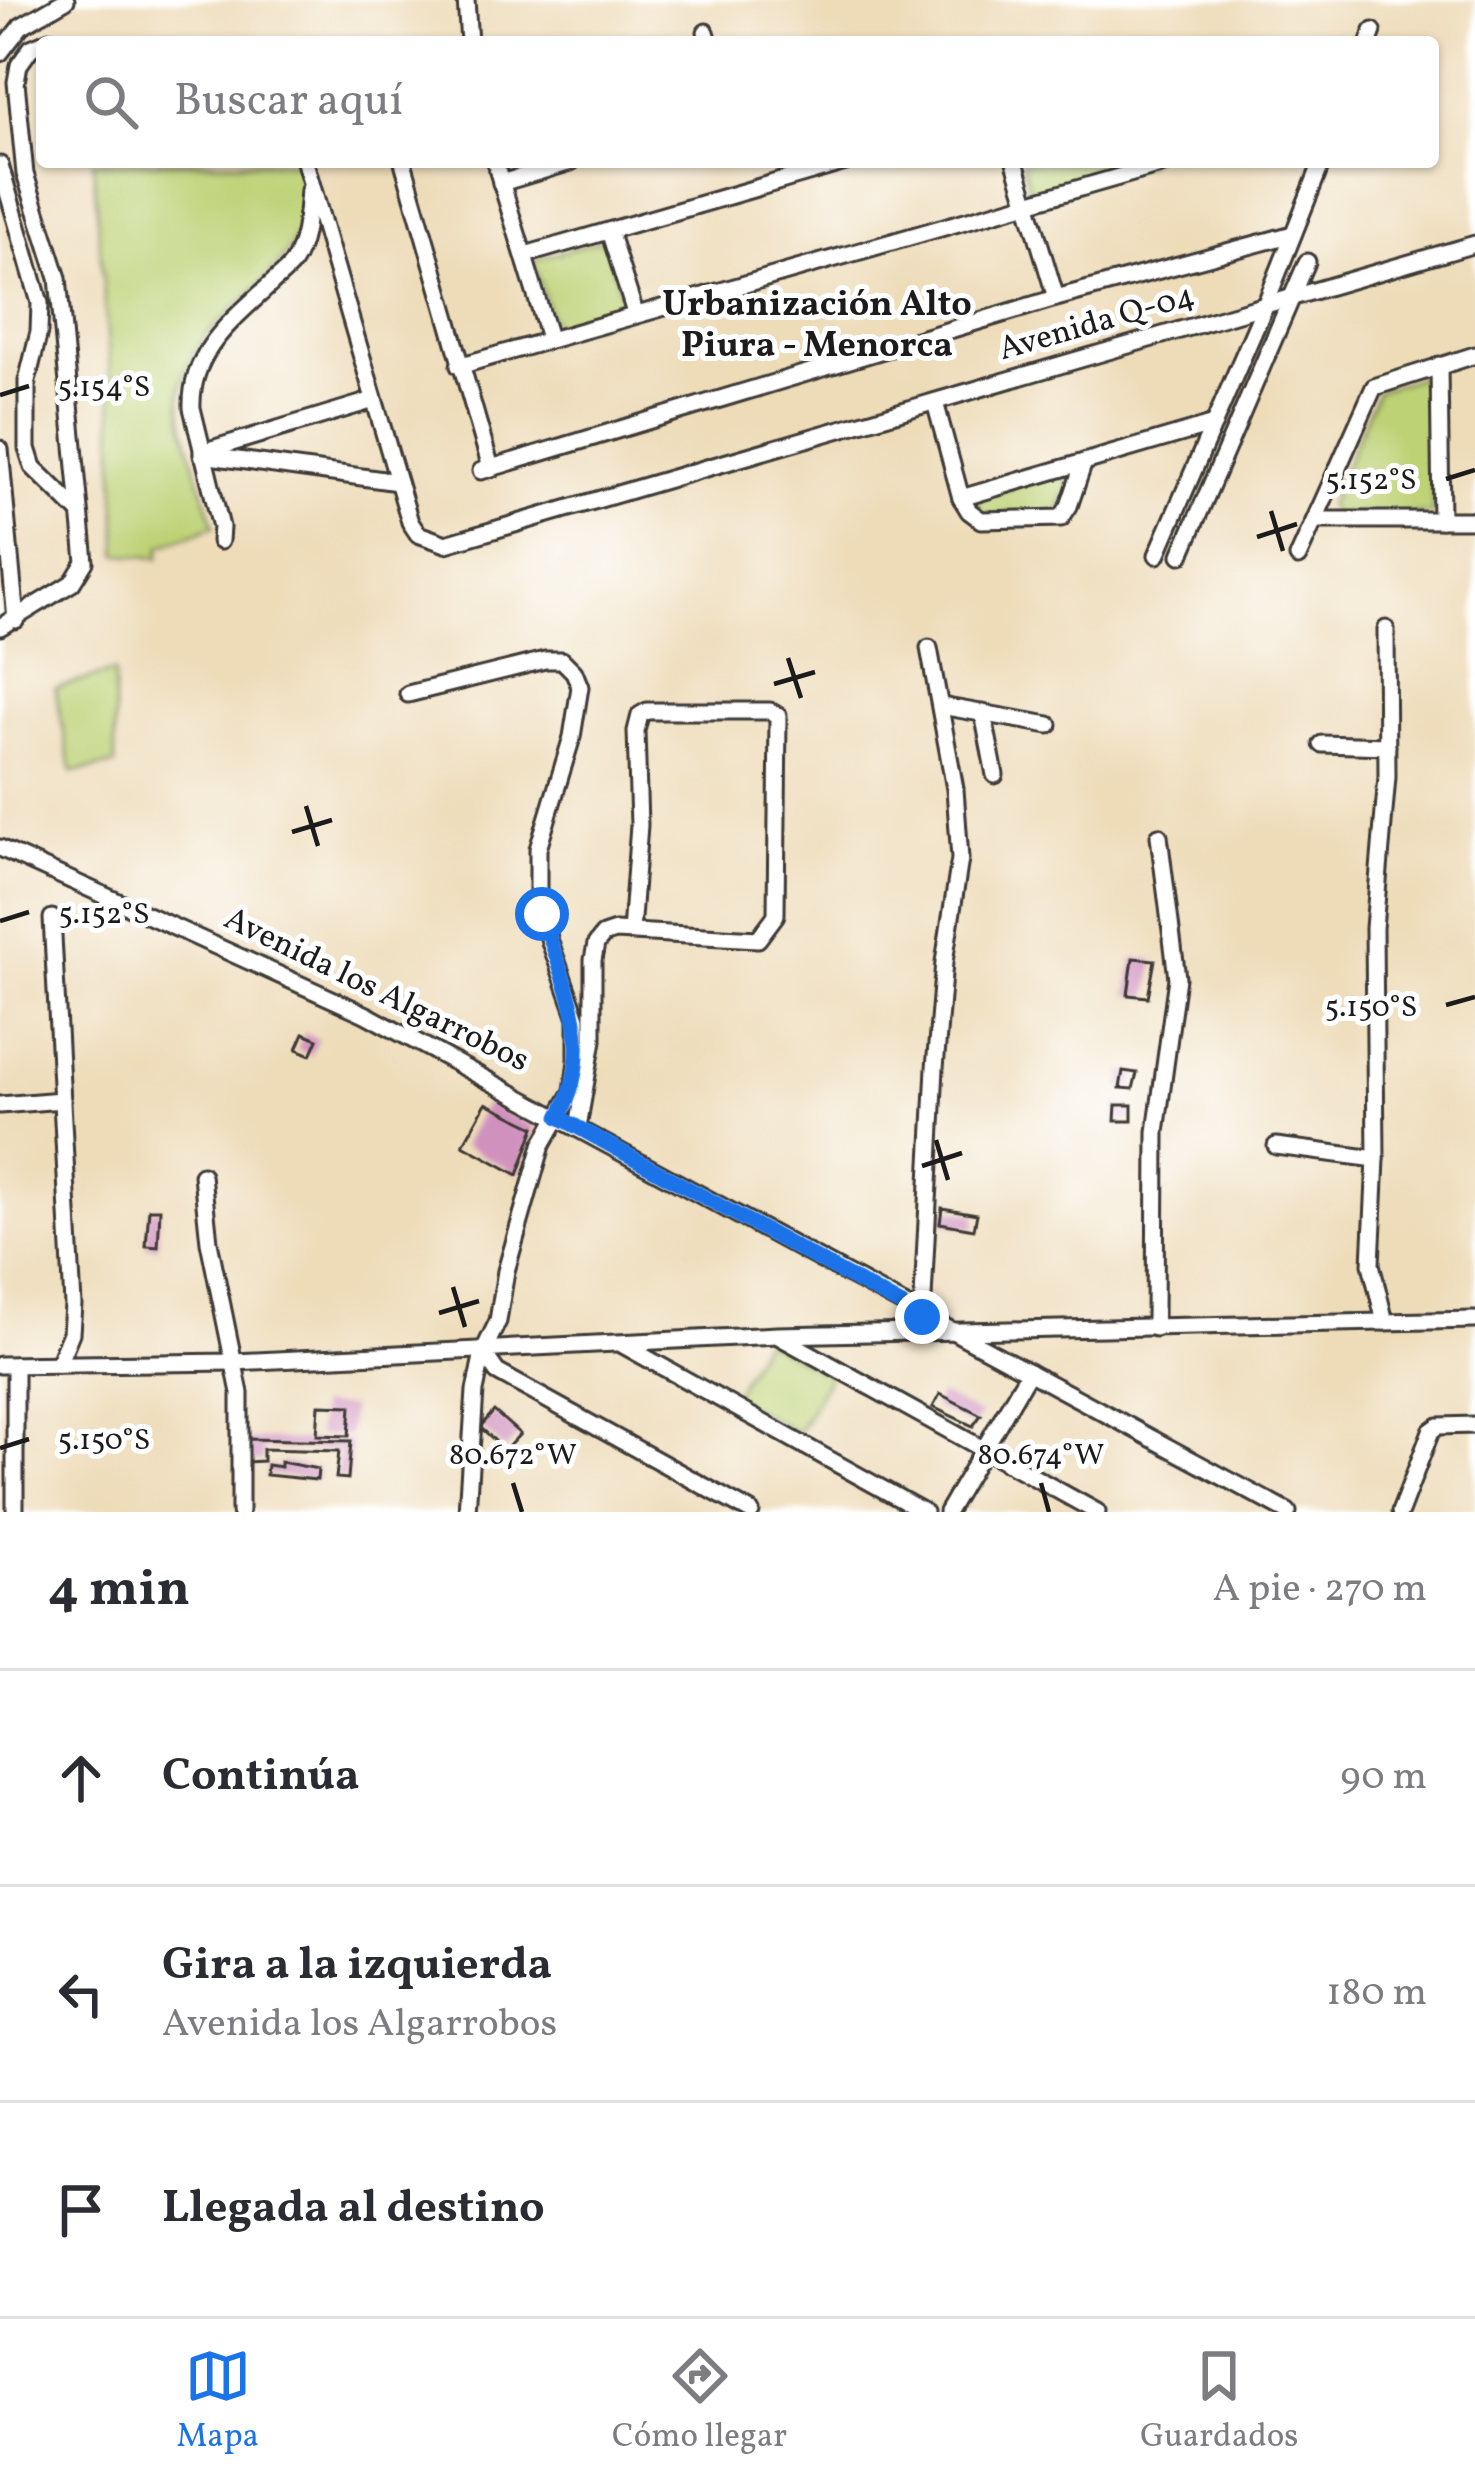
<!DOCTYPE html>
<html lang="es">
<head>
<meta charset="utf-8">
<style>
  :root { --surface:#fff; --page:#f2f2f3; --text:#2b2b33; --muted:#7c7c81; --line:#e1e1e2; --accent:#1a73e8 }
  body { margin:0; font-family:Vollkorn,serif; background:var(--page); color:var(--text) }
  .stop { position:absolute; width:36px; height:36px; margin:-27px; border:9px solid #1a73e8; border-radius:50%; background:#fff }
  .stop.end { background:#1a73e8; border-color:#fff; box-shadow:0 3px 12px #0008 }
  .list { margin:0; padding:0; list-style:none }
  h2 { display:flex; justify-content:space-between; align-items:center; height:156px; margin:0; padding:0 48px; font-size:51px }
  h2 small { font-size:39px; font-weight:400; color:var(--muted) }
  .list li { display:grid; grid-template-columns:78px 1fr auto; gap:36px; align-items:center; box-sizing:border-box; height:216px; padding:0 48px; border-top:3px solid var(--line) }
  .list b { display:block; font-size:45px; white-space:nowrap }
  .list p { margin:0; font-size:39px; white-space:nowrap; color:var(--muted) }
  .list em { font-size:39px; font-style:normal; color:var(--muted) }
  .icon { flex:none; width:66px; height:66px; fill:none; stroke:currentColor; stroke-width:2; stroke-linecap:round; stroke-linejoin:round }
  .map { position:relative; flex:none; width:1475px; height:1512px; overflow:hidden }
  .search { position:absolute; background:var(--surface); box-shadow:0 3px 9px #0004; left:36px; right:36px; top:36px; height:132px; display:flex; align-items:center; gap:30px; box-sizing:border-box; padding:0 42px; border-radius:12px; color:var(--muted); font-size:45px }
  .sheet { height:804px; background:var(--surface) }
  nav { display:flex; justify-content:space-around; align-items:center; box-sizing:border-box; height:168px; border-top:3px solid var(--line); background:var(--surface); font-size:33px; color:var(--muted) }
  nav a { display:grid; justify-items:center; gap:6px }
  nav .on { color:var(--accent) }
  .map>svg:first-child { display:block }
  .green { fill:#bdd175; stroke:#6c7648; stroke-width:3 }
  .building { fill:#d091be }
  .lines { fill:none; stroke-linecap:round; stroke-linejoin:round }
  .minor-casing { stroke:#3c3934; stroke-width:21 }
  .minor { stroke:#fff; stroke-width:15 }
  .route { stroke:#1a73e8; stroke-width:15 }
  .ticks { fill:none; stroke:#1c1c1c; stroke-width:4.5 }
  .labels { text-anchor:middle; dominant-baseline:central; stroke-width:10; stroke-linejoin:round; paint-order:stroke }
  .street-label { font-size:33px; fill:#1c1c1c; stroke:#fff }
  .neighbourhood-label { font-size:36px; font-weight:bold; fill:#1c1c1c; stroke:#fff }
  .ticks-label { font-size:30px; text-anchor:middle; fill:#1c1c1c; stroke:#fff; stroke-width:10; stroke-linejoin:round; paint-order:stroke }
</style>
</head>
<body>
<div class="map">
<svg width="1475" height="1512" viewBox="0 0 1475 1512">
  <rect width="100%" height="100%" fill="#fff"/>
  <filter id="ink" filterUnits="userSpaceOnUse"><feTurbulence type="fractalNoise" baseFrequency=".00833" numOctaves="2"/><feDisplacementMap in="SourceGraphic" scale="24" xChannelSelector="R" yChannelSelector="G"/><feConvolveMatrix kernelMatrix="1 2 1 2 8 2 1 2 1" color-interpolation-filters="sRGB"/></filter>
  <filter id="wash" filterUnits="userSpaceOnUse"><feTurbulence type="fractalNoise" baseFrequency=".004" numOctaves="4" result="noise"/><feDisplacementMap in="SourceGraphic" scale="48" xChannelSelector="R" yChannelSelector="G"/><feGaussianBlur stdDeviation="2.7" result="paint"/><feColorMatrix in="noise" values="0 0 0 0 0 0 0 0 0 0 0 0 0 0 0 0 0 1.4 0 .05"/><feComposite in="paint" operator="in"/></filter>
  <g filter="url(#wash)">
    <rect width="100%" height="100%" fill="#eedcb9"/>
    <g class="green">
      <path d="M93 162H297C333 282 193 299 181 390 177 420 205 494 214 526L161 546 159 558 118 554 112 395Z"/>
      <path d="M1022 162H1150L1035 195 1030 193Z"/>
      <path d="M601 240 606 243 625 310 622 316 556 335 533 260Z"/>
      <path d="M1428 374 1434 381 1432 514H1333L1328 506 1377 391Z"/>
      <path d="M1061 472 1069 485 1058 513 983 515 978 509 979 498Z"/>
      <path d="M114 672 115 765 72 772 55 688Z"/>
      <path d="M764 1340 829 1376 798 1433 732 1397Z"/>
    </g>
    <g id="blocks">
      <g class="building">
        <path d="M1133 958 1155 960 1148 997 1128 995Z"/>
        <path d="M304 1033 318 1039 311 1055 297 1049Z"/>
        <path d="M1123 1071 1137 1073 1133 1089 1120 1088Z"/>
        <path d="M486 1103 535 1127 518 1175 463 1145Z"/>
        <path d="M1116 1105H1132V1121H1115Z"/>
        <path d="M942 1208 977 1214 974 1229 940 1223Z"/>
        <path d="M149 1209H160L158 1247 146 1246Z"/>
        <path d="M940 1394 981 1415 973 1426 933 1407Z"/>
        <path d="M319 1405 351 1406 349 1436 317 1435Z"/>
        <path d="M494 1411 520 1434 505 1450 480 1427Z"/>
        <path d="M245 1439 351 1441 348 1479 336 1478 339 1451 263 1449V1461L247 1462Z"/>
        <path d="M281 1462 318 1469 317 1480 266 1475 267 1465 281 1467Z"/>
      </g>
    </g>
  </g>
  <g filter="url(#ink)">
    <use href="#blocks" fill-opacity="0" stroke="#3c3934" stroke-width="3"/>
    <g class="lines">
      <g class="minor-casing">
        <g id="minor">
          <path d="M466 0 469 42"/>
          <path d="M706 32 709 42"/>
          <path d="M1369 42 1373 31"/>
          <path d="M0 53 21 26 66 0"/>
          <path d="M305 162 410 522 418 534 446 544 1475 244"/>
          <path d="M403 162 491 468"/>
          <path d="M495 162 549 338"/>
          <path d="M1015 162 1056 298"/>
          <path d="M0 165 40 303 39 332 27 381V448L33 467 80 513"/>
          <path d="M501 183 571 162"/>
          <path d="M609 231 635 313"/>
          <path d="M525 255 846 162"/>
          <path d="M1439 365 1441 520"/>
          <path d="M459 366 1171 162"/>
          <path d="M935 402 961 498 969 511 981 520 1061 518 1069 506 1084 462"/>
          <path d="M0 449 16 620"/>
          <path d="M202 452 374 400"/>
          <path d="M202 455 398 482"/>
          <path d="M481 471 1056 298 1293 234"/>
          <path d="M961 498 1214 424"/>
          <path d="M1315 520H1475"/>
          <path d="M220 541 221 527 192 408C190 351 233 320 271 284 277 278 287 271 292 264 306 243 307 214 309 190"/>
          <path d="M1157 555 1264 308 1322 162"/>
          <path d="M1181 555 1307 262"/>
          <path d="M1298 557 1374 387 1475 355"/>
          <path d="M0 627 72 583 85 562 58 278 25 174 16 82 19 65 31 48 50 40 73 42"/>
          <path d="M408 694 545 660H562L574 672 580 687 572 737 538 849V893L550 942 577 1018V1060L573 1091 542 1145 506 1271 498 1321 483 1352 475 1391 467 1512"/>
          <path d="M941 706 1049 725"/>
          <path d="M983 713 995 775"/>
          <path d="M1322 744 1387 746"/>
          <path d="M0 848 365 1014 1288 1512"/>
          <path d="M52 918 73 1305 71 1333 58 1364"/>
          <path d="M0 1105 62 1100"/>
          <path d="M578 1127 593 1040V960L596 944 603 935 615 931 758 939 776 915 778 716 770 711H647L640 715 636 731 639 825 631 932"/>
          <path d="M1276 1146 1376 1159"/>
          <path d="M202 1175 209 1242 240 1393V1512"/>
          <path d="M922 1317 935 1068 944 962 960 859 955 789 929 648"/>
          <path d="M1385 1322 1371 1264 1376 1159 1374 928 1387 777 1386 629"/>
          <path d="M1155 1328 1156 1132 1177 978 1159 836"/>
          <path d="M780 1337 1097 1512"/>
          <path d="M623 1345 924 1512"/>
          <path d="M483 1352 497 1372 751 1512"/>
          <path d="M0 1365 235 1362 777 1335 1475 1320"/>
          <path d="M15 1512V1365"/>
          <path d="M947 1512 1029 1372"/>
          <path d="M1400 1512 1431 1431 1438 1426 1475 1425"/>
        </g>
      </g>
      <use href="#minor" class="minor"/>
    </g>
  </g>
  <g class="lines" filter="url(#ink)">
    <path class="route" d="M542 914C564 986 599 1043 559 1117L922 1317"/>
  </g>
  <path class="ticks" d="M0 395 29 386M1446 479 1475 470M1271 511 1283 551M1257 537 1297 524M788 658 801 698M774 684 815 672M306 806 318 846M292 832 332 820M0 921 29 912M1446 1005 1475 997M936 1140 948 1180M922 1166 962 1153M453 1287 465 1327M439 1313 479 1301M0 1448 29 1439M513 1483 522 1512M1041 1483 1049 1512"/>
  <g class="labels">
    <g class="street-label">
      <text transform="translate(1097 324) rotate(-16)">Avenida Q-04</text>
      <text transform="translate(376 991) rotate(26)">Avenida los Algarrobos</text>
    </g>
    <g class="neighbourhood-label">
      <text x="817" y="306">Urbanización Alto<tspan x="817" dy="41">Piura - Menorca</tspan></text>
    </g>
  </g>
  <g class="ticks-label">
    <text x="104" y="396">5.154°S</text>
    <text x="1371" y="489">5.152°S</text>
    <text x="104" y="923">5.152°S</text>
    <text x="1371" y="1016">5.150°S</text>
    <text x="104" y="1449">5.150°S</text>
    <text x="513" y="1464">80.672°W</text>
    <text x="1041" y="1464">80.674°W</text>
  </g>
</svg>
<div class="stop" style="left:542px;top:914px"></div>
<div class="stop end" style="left:922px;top:1317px"></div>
<div class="search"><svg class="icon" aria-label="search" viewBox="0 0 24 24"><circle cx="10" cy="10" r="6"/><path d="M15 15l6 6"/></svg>Buscar aquí</div>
</div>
<section class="sheet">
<h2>4 min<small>A pie · 270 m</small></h2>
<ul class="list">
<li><svg class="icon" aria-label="ahead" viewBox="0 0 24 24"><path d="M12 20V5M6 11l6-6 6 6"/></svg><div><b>Continúa</b></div><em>90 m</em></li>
<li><svg class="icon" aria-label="left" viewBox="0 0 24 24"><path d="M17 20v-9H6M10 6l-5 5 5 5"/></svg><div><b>Gira a la izquierda</b><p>Avenida los Algarrobos</p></div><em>180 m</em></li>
<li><svg class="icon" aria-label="arrive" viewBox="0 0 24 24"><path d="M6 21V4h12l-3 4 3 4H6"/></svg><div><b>Llegada al destino</b></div></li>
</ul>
</section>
<nav>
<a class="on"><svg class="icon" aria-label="map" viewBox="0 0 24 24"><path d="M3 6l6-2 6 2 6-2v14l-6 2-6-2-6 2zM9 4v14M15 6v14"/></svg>Mapa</a>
<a><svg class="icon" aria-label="directions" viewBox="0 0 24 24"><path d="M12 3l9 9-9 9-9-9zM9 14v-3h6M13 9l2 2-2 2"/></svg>Cómo llegar</a>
<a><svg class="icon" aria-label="saved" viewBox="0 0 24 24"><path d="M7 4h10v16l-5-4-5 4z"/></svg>Guardados</a>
</nav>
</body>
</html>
